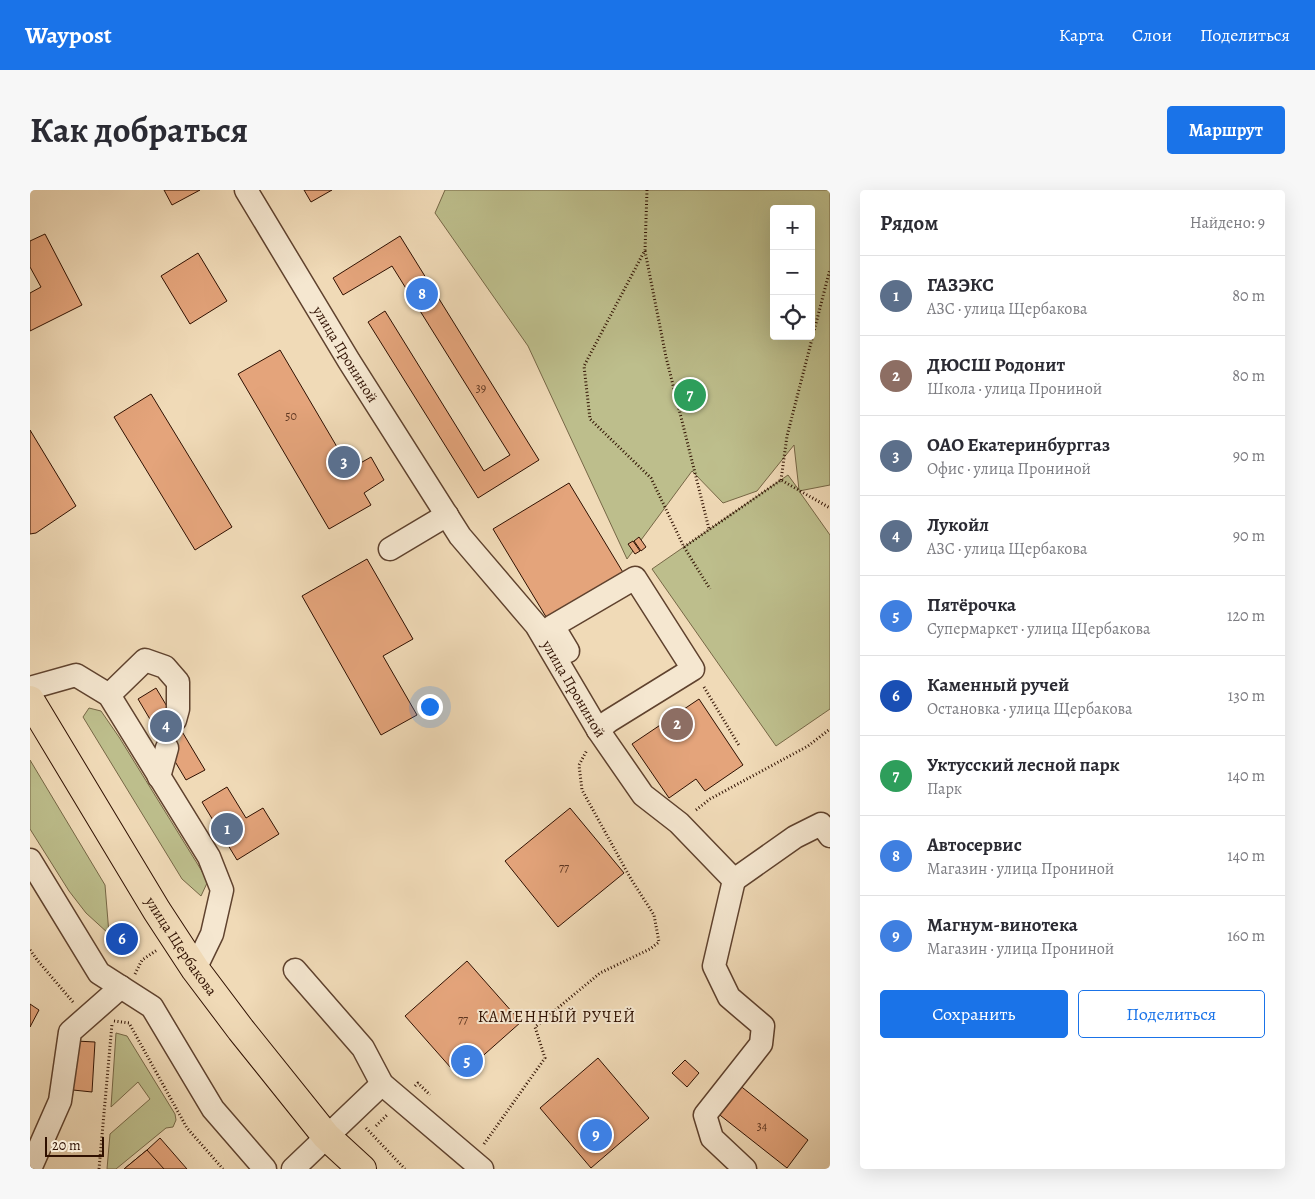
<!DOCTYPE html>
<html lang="ru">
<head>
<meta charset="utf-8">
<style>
  :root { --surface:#fff; --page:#f7f7f7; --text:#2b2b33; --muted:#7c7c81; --line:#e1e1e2; --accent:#1a73e8 }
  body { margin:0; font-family:Alegreya,serif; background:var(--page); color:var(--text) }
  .controls { position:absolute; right:15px; top:15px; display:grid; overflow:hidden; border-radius:5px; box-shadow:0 5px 20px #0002 }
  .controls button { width:45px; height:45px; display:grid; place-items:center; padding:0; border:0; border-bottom:1px solid var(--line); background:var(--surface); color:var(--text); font:25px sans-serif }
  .scale { position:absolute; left:15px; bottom:12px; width:59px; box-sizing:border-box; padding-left:5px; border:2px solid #2f1001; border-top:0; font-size:14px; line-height:18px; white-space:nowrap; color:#2f1001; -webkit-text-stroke:4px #f5e7d0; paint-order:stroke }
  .you { position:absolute; left:399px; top:516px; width:18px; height:18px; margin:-12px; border:4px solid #fff; border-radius:50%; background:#1a73e8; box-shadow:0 0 0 8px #1a73e833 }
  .badge { display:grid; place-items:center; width:32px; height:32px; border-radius:50%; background:var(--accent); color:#fff; font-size:16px; font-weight:700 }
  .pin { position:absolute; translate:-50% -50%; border:2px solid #fff; box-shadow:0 1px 5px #0006 }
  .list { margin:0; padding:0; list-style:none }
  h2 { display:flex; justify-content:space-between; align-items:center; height:65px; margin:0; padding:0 20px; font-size:21px }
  h2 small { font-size:16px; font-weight:400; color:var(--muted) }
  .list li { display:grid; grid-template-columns:32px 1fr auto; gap:15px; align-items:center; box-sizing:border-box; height:80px; padding:0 20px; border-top:1px solid var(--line) }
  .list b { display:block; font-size:19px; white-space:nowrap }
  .list p { margin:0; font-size:16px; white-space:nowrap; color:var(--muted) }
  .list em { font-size:16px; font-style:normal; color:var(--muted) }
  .actions { display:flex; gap:10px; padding:15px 20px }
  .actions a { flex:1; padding:11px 0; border:1px solid var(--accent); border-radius:5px; text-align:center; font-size:18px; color:var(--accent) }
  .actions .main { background:var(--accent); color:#fff }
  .icon { flex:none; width:28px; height:28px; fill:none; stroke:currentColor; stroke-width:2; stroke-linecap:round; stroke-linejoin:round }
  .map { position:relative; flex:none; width:800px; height:979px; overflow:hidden; border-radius:5px }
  header { display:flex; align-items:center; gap:30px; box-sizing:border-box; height:70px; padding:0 25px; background:var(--accent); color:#fff }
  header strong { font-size:24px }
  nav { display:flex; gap:28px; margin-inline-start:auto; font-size:18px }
  .intro { display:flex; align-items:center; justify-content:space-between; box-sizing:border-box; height:120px; padding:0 30px }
  h1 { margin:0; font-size:35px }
  .button { padding:12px 22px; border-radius:5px; background:var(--accent); color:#fff; font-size:18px; font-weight:700 }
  main { display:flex; gap:30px; padding:0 30px }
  aside { flex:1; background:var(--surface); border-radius:5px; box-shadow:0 5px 20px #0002 }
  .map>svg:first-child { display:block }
  .green { fill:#bdbe8c; stroke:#766746; fill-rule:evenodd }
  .building { fill:#e4a47b; stroke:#2f1001 }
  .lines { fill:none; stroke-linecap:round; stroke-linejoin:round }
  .minor-tunnel { stroke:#c9b293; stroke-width:22; stroke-dasharray:22 11; stroke-linecap:butt }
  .minor-casing { stroke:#5f422e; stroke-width:25 }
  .major-casing { stroke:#2f1001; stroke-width:30 }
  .path { stroke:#2f1001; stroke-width:3; stroke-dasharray:1 2.5; stroke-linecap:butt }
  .minor { stroke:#f5e7d0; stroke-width:22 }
  .major { stroke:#f0dab7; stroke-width:28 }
  .labels { text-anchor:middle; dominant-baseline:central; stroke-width:4; stroke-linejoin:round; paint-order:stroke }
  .number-label { font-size:12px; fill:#5c3520 }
  .street-label { font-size:15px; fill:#2f1001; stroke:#f5e7d0 }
  .neighbourhood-label { font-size:16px; letter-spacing:1px; fill:#2f1001; stroke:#f5e7d0 }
</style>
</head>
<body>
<header>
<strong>Waypost</strong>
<nav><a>Карта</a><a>Слои</a><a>Поделиться</a></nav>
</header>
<div class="intro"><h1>Как добраться</h1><a class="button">Маршрут</a></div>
<main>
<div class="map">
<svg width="800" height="979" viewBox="0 0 800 979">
  <rect width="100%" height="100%" fill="#f0dab7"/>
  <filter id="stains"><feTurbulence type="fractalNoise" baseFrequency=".004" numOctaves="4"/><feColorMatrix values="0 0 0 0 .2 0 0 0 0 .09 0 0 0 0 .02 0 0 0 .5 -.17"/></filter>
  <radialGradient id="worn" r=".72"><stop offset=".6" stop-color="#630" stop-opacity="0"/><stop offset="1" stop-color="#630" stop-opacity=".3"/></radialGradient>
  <g class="green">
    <path d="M415 0H800V295L769 301 800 345V519L746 556 622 379 758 285 769 300 764 255 727 301 693 313 662 281 597 369 498 156 405 23ZM744 19H781V146H744Z"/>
    <path d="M59 518 71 521 89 547 178 691 171 706 152 689 53 527Z"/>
    <path d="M0 570 75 695 79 744 56 723 39 701 0 639Z"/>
    <path d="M86 843 97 846 145 924 146 930 143 937 136 938 86 979H77L80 944 120 909 108 892 81 917Z"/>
  </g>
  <g class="building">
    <path d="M134 0H170L142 15Z"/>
    <path d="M274 0H302L281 12Z"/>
    <path d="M15 44 52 115 0 141V103L11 97 0 77V51Z"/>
    <path d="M370 46 509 270 448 308 338 132 355 121 454 281 480 265 362 76 313 105 303 88Z"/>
    <path d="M168 63 197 111 160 134 131 86Z"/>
    <path d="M250 160 320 279 341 267 354 290 334 303 341 315 299 339 208 184Z"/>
    <path d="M121 204 202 337 165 360 84 227Z"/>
    <path d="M0 240 46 316 6 343 0 344Z"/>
    <path d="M539 293 597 389 521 435 463 339Z"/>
    <path d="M609 347 616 357 611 361 604 351Z"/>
    <path d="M603 351 610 361 605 364 598 354Z"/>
    <path d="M337 369 383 449 353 466 387 525 351 545 272 406Z"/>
    <path d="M126 498 175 580 156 590 108 509Z"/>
    <path d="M669 509 713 575 675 601 666 589 639 608 602 554Z"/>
    <path d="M197 597 216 628 233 618 249 644 207 670 172 612Z"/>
    <path d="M540 618 594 683 528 737 475 671Z"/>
    <path d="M437 771 491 832 429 887 375 826Z"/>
    <path d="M0 814 9 820 0 837Z"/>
    <path d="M46 851 65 852 62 902 43 900Z"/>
    <path d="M568 868 619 928 561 978 510 918Z"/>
    <path d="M655 870 669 883 657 897 642 883Z"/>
    <path d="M708 894 778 950 757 978 686 922Z"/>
    <path d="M130 948 157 979H94L117 960Z"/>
    <path d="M117 960 134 979H94Z"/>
  </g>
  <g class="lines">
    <path class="minor-tunnel" d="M137 558 145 530"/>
    <g class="minor-casing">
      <g id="minor">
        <path id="s1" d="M216 0 319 171 430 346 506 435 568 540 613 605 649 633 704 690 684 776 699 807 733 836 731 854 675 925 682 948 715 979"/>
        <path d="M360 359 417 325"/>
        <path d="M538 461 523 436 605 388 663 479 579 531 568 540"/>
        <path d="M0 498 46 485 79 505 179 667 192 700 182 744 165 779"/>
        <path d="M79 505 115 470 135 477 148 492V519L145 530"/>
        <path d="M129 587 137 558"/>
        <path d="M0 670 69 783 122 817 183 919 235 979"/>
        <path d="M704 690 765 647 791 634 800 646"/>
        <path d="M265 780 333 858 352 894 452 979"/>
        <path d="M0 979 30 911 40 842 91 797"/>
        <path d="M263 979 352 894"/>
      </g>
    </g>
    <g class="major-casing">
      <g id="major">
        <path id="s2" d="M0 510 127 721 165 779 211 840 296 946 332 979"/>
      </g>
    </g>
    <g class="path">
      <path d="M617 0 615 60 554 176 560 229 621 288 654 357 680 399"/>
      <path d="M615 61 636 167 679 339"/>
      <path d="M751 290 757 246 800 79"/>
      <path d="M654 357 751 290 800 318"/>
      <path d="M674 497 710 557"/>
      <path d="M666 620 680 609 778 556 800 539"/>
      <path d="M0 760 8 771 43 812"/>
      <path d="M105 784 112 770 127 760"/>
      <path d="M84 831 99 833 157 938 193 979"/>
      <path d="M385 896 388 893 400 905"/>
      <path d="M346 936 358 924"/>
      <path d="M336 938 375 979"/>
      <path d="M454 954 515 868 505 837 570 783 620 759 629 752 624 725 601 689 552 600 549 575 557 560"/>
      <path d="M69 979 82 834"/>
    </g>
    <use href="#minor" class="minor"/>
    <use href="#major" class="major"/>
  </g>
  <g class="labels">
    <g class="number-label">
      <text x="451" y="198">39</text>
      <text x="261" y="226">50</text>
      <text x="534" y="677">77</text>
      <text x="433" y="829">77</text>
      <text x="732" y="936">34</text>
    </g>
    <g class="street-label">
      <text stroke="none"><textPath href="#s1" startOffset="192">улица Прониной</textPath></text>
      <text stroke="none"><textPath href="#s1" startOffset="598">улица Прониной</textPath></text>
      <text stroke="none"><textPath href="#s2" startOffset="289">улица Щербакова</textPath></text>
    </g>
    <g class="neighbourhood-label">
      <text x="527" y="827">КАМЕННЫЙ РУЧЕЙ</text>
    </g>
  </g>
  <rect width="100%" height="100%" filter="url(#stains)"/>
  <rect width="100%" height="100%" fill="url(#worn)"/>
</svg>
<div class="controls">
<button>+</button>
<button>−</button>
<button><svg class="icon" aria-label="locate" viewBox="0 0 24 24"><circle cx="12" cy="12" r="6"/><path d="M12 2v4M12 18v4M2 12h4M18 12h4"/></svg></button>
</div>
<div class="scale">20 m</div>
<div class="you"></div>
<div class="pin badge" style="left:197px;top:639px;background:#5c6f8a">1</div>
<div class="pin badge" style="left:647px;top:534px;background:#8d6e63">2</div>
<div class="pin badge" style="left:314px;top:272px;background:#5c6f8a">3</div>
<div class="pin badge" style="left:136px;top:536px;background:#5c6f8a">4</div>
<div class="pin badge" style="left:437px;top:871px;background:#3f7fe0">5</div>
<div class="pin badge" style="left:92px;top:749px;background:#1a4fb4">6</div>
<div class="pin badge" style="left:660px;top:205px;background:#2e9e5b">7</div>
<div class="pin badge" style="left:392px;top:104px;background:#3f7fe0">8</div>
<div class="pin badge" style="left:566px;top:945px;background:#3f7fe0">9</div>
</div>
<aside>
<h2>Рядом<small>Найдено: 9</small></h2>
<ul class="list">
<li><span class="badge" style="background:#5c6f8a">1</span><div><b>ГАЗЭКС</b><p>АЗС · улица Щербакова</p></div><em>80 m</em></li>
<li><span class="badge" style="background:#8d6e63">2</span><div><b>ДЮСШ Родонит</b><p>Школа · улица Прониной</p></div><em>80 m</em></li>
<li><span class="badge" style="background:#5c6f8a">3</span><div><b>ОАО Екатеринбурггаз</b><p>Офис · улица Прониной</p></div><em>90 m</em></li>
<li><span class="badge" style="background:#5c6f8a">4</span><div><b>Лукойл</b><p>АЗС · улица Щербакова</p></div><em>90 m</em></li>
<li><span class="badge" style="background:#3f7fe0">5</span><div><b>Пятёрочка</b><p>Супермаркет · улица Щербакова</p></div><em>120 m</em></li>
<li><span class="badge" style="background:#1a4fb4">6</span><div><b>Каменный ручей</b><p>Остановка · улица Щербакова</p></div><em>130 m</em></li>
<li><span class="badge" style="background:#2e9e5b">7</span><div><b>Уктусский лесной парк</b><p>Парк</p></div><em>140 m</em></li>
<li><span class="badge" style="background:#3f7fe0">8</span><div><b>Автосервис</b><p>Магазин · улица Прониной</p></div><em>140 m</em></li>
<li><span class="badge" style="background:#3f7fe0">9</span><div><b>Магнум-винотека</b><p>Магазин · улица Прониной</p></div><em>160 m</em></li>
</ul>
<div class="actions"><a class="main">Сохранить</a><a>Поделиться</a></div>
</aside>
</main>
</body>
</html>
